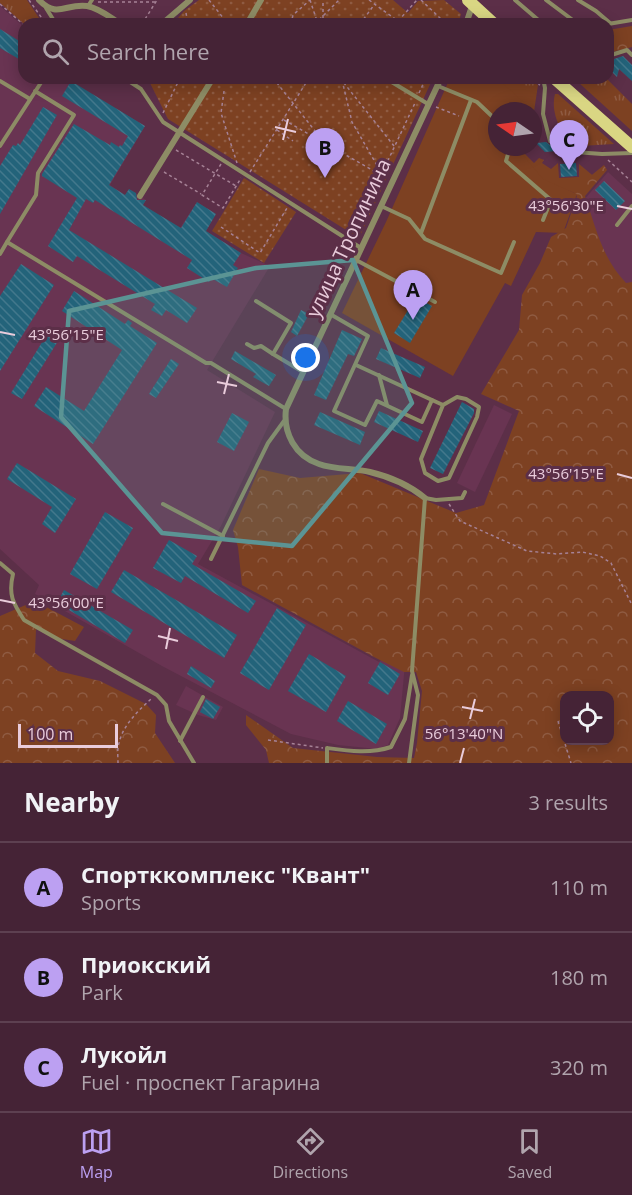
<!DOCTYPE html>
<html lang="en">
<head>
<meta charset="utf-8">
<style>
  :root { --surface:#452336; --page:#4f2f42; --text:#f1f3f6; --muted:#b0a4ad; --line:#5d4051; --accent:#bca0f2 }
  body { margin:0; font-family:"Open Sans",sans-serif; background:var(--page); color:var(--text) }
  .controls { position:absolute; right:18px; bottom:18px; display:grid; overflow:hidden; border-radius:12px; box-shadow:0 3px 15px #0003 }
  .controls button { width:54px; height:54px; display:grid; place-items:center; padding:0; border:0; border-bottom:2px solid var(--line); background:var(--surface); color:var(--text); font:30px sans-serif }
  .compass { position:absolute; left:488px; top:102px; width:54px; height:54px; border-radius:50%; background:var(--surface); box-shadow:0 3px 15px #0003; rotate:283deg }
  .scale { position:absolute; left:18px; bottom:15px; width:100px; box-sizing:border-box; padding-left:6px; border:3px solid #e9ccdb; border-top:0; font-size:16px; line-height:21px; white-space:nowrap; color:#e9ccdb; -webkit-text-stroke:4px #5c2f48; paint-order:stroke }
  .you { position:absolute; left:306px; top:358px; width:21px; height:21px; margin:-15px; border:4px solid #fff; border-radius:50%; background:#1a73e8; box-shadow:0 0 0 9px #1a73e833 }
  .badge { display:grid; place-items:center; width:39px; height:39px; border-radius:50%; background:var(--accent); color:#111; font-size:20px; font-weight:700 }
  .pin { position:absolute; translate:-50% -50px; filter:drop-shadow(0 2px 3px #0008) }
  .pin::after { content:''; position:absolute; top:32px; width:21px; height:18px; background:inherit; clip-path:polygon(0 0,100% 0,50% 100%) }
  .list { margin:0; padding:0; list-style:none }
  h2 { display:flex; justify-content:space-between; align-items:center; height:78px; margin:0; padding:0 24px; font-size:26px }
  h2 small { font-size:20px; font-weight:400; color:var(--muted) }
  .list li { display:grid; grid-template-columns:39px 1fr auto; gap:18px; align-items:center; box-sizing:border-box; height:90px; padding:0 24px; border-top:2px solid var(--line) }
  .list b { display:block; font-size:22px; white-space:nowrap }
  .list p { margin:0; font-size:20px; white-space:nowrap; color:var(--muted) }
  .list em { font-size:20px; font-style:normal; color:var(--muted) }
  .icon { flex:none; width:33px; height:33px; fill:none; stroke:currentColor; stroke-width:2; stroke-linecap:round; stroke-linejoin:round }
  .map { position:relative; flex:none; width:632px; height:763px; overflow:hidden }
  .search { position:absolute; background:var(--surface); box-shadow:0 3px 15px #0003; left:18px; right:18px; top:18px; height:66px; display:flex; align-items:center; gap:15px; box-sizing:border-box; padding:0 21px; border-radius:18px; color:var(--muted); font-size:22px }
  .sheet { height:348px; background:var(--surface) }
  nav { display:flex; justify-content:space-around; align-items:center; box-sizing:border-box; height:84px; border-top:2px solid var(--line); background:var(--surface); font-size:16px; color:var(--muted) }
  nav a { display:grid; justify-items:center; gap:3px }
  nav .on { color:var(--accent) }
  .map>svg:first-child { display:block }
  .built { fill:#693452 }
  .grass { fill:url(#grass-tufts) }
  .forest { fill:url(#forest-crowns); fill-rule:evenodd }
  .park { fill:url(#park-dots) }
  .pitch { fill:#7d4122 }
  .building { fill:url(#building-back-hatch) }
  .lines { fill:none; stroke-linecap:round; stroke-linejoin:round }
  .path { stroke:#a68296; stroke-width:1.5; stroke-dasharray:3 3; stroke-linecap:butt }
  .lane { stroke:#8d8c65; stroke-width:4 }
  .street { stroke:#8d8c65; stroke-width:6 }
  .primary { stroke:#d9d683; stroke-width:12 }
  .marked { fill:#5b9494; fill-opacity:0.2; stroke:#5b9494; stroke-width:4.5; stroke-linejoin:round }
  .ticks { fill:none; stroke:#e9ccdb; stroke-width:2 }
  .labels { text-anchor:middle; dominant-baseline:central; stroke-width:6; stroke-linejoin:round; paint-order:stroke }
  .street-label { font-size:20px; fill:#e9ccdb; stroke:#5c2f48 }
  .ticks-label { font-size:15px; text-anchor:middle; fill:#e9ccdb; stroke:#5c2f48; stroke-width:6; stroke-linejoin:round; paint-order:stroke }
</style>
</head>
<body>
<div class="map">
<svg width="632" height="763" viewBox="0 0 632 763">
  <defs>
    <pattern id="grass-tufts" width="24" height="20" patternUnits="userSpaceOnUse" patternTransform="scale(1.5)"><rect width="24" height="20" fill="#7d4122"/><path d="M3 7l-1-3M5 7V3M7 7l1-3M15 17l-1-3M17 17v-4M19 17l1-3" fill="none" stroke="#8f5b42"/></pattern>
    <pattern id="forest-crowns" width="20" height="18" patternUnits="userSpaceOnUse" patternTransform="scale(1.5)"><rect width="20" height="18" fill="#7d4122"/><path d="M2 6a3 3 0 1 1 6 0M12 15a3 3 0 1 1 6 0" fill="none" stroke="#8f5b42"/></pattern>
    <pattern id="park-dots" width="8" height="8" patternUnits="userSpaceOnUse" patternTransform="scale(1.5)"><rect width="8" height="8" fill="#7d4122"/><path d="M2 2h.1M6 6h.1" fill="none" stroke="#8f5b42" stroke-width="1.8" stroke-linecap="round"/></pattern>
    <pattern id="building-back-hatch" width="6" height="6" patternUnits="userSpaceOnUse" patternTransform="scale(1.5)"><rect width="6" height="6" fill="#23637a"/><path d="M-1 5l2 2M0 0l6 6M5-1l2 2" fill="none" stroke="#43788c"/></pattern>
  </defs>
  <rect width="100%" height="100%" fill="#5c2f48"/>
  <g class="built">
    <path d="M0 6 24 27V78H72L71 82 145 126 110 185 125 195 129 189 146 200 143 205 180 228 197 202 216 214 206 231 241 253 270 266 207 370 275 412 221 526 198 564 379 662 387 654 405 664 400 718 388 745 377 749 338 745 291 734 162 666 35 594 39 585 0 549Z"/>
    <path d="M608 172 632 194V333L584 200Z"/>
    <path d="M494 405 512 414 475 492 457 483Z"/>
    <path d="M186 686 223 707 216 720 198 715 176 705Z"/>
  </g>
  <g class="grass">
    <path d="M0 0H27L43 24H24L0 3Z"/>
    <path d="M450 78H525L538 85 533 118V111H522L449 86Z"/>
    <path d="M579 78H606L632 104V131L578 82Z"/>
    <path d="M555 94H558L614 144 580 146C561 138 550 113 555 94Z"/>
    <path d="M513 147H529L524 153 534 163 539 158 544 160 542 163 551 169 558 163 559 178 579 177V164L597 179 583 196 542 181Z"/>
  </g>
  <g class="forest">
    <path d="M632 26V47L608 53V30Z"/>
    <path d="M604 165 607 170 585 196C596 228 602 258 626 283L632 282V763H269L266 750 246 725V715L293 748 377 757 414 758 417 743 422 691 416 672H404L374 657 242 585 238 547 233 530 259 469 300 478 360 473 456 513 484 505 519 411 481 394 519 330 522 295 540 263 551 237 566 228 577 196 569 186 582 183ZM564 696H610V740H564Z"/>
    <path d="M35 601 84 627 75 641 62 639 36 629 35 653 58 671 100 681 146 704 156 715 155 733 175 763H0V616Z"/>
  </g>
  <g class="park">
    <path d="M199 0H393L408 13 418 1 444 0 461 14 458 24H173L184 11Z"/>
    <path d="M144 78H433L359 238 168 119 149 81Z"/>
    <path d="M244 178 296 212 264 263 212 231Z"/>
  </g>
  <path class="pitch" d="M450 78H497L533 111H497V147H524L522 154 543 179 577 194 563 233 536 232 511 286 505 283 453 376 342 313 386 222Z"/>
  <g class="building">
    <path d="M0 29 24 44V62L0 48Z"/>
    <path d="M623 56 632 65V81L619 69 617 77 608 68V61Z"/>
    <path d="M71 81 145 126 109 185 125 195 129 189 136 193 137 200H146L143 205 181 228 197 202 216 214 206 231 241 253 233 265 238 268 227 287 211 278 209 282 187 268 192 260 95 200 93 203 86 199 69 230 197 308 187 323 166 310 162 316 151 310 155 304 124 285 77 256 73 262 48 246 77 198 42 176V174L74 124 110 145 111 142 119 147 120 145 122 146 128 136 62 96Z"/>
    <path d="M43 107 57 115 0 214V166L13 145 16 146 18 143 20 145Z"/>
    <path d="M565 140 572 148 561 147 557 151 545 152 536 143 546 142 550 145 554 141Z"/>
    <path d="M576 163 577 176 561 177 560 164Z"/>
    <path d="M604 181 625 201 616 210 595 190Z"/>
    <path d="M21 264 54 285 0 371V296Z"/>
    <path d="M74 291 125 324 128 320 132 323 130 326 157 343 93 444 34 406 46 387 84 411 122 350 62 311Z"/>
    <path d="M416 297 432 306 410 343 394 333Z"/>
    <path d="M301 310 309 314 297 336 291 332Z"/>
    <path d="M342 330 362 339 354 356 348 354 326 400 314 395Z"/>
    <path d="M47 334 58 341 22 399 11 393Z"/>
    <path d="M381 348 425 367 420 378 376 359Z"/>
    <path d="M235 351 276 375 269 386 253 377 256 374 231 359Z"/>
    <path d="M171 359 179 364 156 398 149 394Z"/>
    <path d="M462 402 474 409V413L443 474 430 468Z"/>
    <path d="M379 411 423 431 418 442 374 422Z"/>
    <path d="M320 412 365 432 360 445 314 425Z"/>
    <path d="M232 413 249 422 234 451 217 442Z"/>
    <path d="M17 463 76 499 55 533 42 524 52 507 7 479Z"/>
    <path d="M105 512 133 528 97 589 70 574Z"/>
    <path d="M169 540 197 556 192 564 256 601 248 613 185 576 181 583 153 568Z"/>
    <path d="M124 570 237 635 224 658 111 592Z"/>
    <path d="M64 590 133 630 125 643 57 603Z"/>
    <path d="M277 608 306 625 269 690 240 673Z"/>
    <path d="M309 654 346 676 326 712 288 691Z"/>
    <path d="M380 662 400 674 388 695 368 683Z"/>
    <path d="M191 666 215 681 211 688 187 674Z"/>
    <path d="M206 699 220 707 213 719 200 712Z"/>
    <path d="M348 701 387 724 376 744 337 721Z"/>
  </g>
  <g class="lines">
    <g class="path">
      <path d="M29 0 46 24"/>
      <path d="M209 0 228 24"/>
      <path d="M310 0 317 21"/>
      <path d="M369 0 398 21 417 0"/>
      <path d="M421 0 440 18V24"/>
      <path d="M98 2H156"/>
      <path d="M0 4 24 25"/>
      <path d="M186 13 188 24"/>
      <path d="M142 24 157 0"/>
      <path d="M291 24 293 15 310 0"/>
      <path d="M315 24 339 0"/>
      <path d="M323 24V0"/>
      <path d="M360 24 374 5"/>
      <path d="M388 24H393"/>
      <path d="M273 78 323 141"/>
      <path d="M340 78 394 146"/>
      <path d="M528 78 540 85"/>
      <path d="M342 80 352 122 382 174"/>
      <path d="M224 91 221 113 237 163"/>
      <path d="M419 93 426 78"/>
      <path d="M436 107 459 116"/>
      <path d="M163 113 180 78"/>
      <path d="M284 120 381 175"/>
      <path d="M277 130 293 141"/>
      <path d="M176 150 236 186"/>
      <path d="M608 160 632 182"/>
      <path d="M221 164 202 195 223 208 241 178"/>
      <path d="M164 172 201 194"/>
      <path d="M250 172 309 78"/>
      <path d="M221 227 260 253 287 208"/>
      <path d="M352 237 415 103"/>
      <path d="M449 504 460 521 527 551 557 554 582 552 600 556 611 563 632 605"/>
      <path d="M558 721 571 763"/>
      <path d="M268 740 323 748"/>
      <path d="M118 763C118 757 117 749 119 743 123 725 138 711 151 699"/>
    </g>
    <g class="lane">
      <path d="M515 0 543 24"/>
      <path d="M546 0 578 24"/>
      <path d="M578 0 596 11 610 23"/>
      <path d="M88 6 92 0"/>
      <path d="M46 8 56 24"/>
      <path d="M608 24 632 20"/>
      <path d="M608 56 627 50 632 55"/>
      <path d="M124 78 141 89 163 122 361 248"/>
      <path d="M385 78 428 104"/>
      <path d="M543 78 545 88 543 114 550 141"/>
      <path d="M0 81 30 99"/>
      <path d="M438 86 477 102 497 121"/>
      <path d="M0 146 44 78"/>
      <path d="M510 147 506 161 551 200 543 220"/>
      <path d="M561 151 602 154 632 153"/>
      <path d="M381 206 409 219 425 239 501 273 514 242"/>
      <path d="M617 225 632 206"/>
      <path d="M421 233 471 100"/>
      <path d="M7 242 36 195 38 173 74 115 35 91"/>
      <path d="M0 254 7 242 206 363H211L286 409"/>
      <path d="M356 260 435 302"/>
      <path d="M256 301 291 323 273 354 303 372"/>
      <path d="M330 314 368 336 334 411 365 425 377 401 422 422 432 400 356 365"/>
      <path d="M247 344 254 348 261 346 273 354"/>
      <path d="M379 375 387 405"/>
      <path d="M432 400 443 405 421 459 425 473 438 481 449 478 477 417 479 407 466 399 457 397 443 405"/>
      <path d="M163 504 223 536"/>
      <path d="M211 559 268 443 284 421"/>
      <path d="M0 563 13 574C8 595 13 603 24 620L157 695 166 705 169 721 194 763"/>
      <path d="M180 741 203 697"/>
      <path d="M327 763V748C349 751 370 754 391 747L405 719 412 675"/>
      <path d="M409 763 418 695 412 671 425 498 436 500 462 498 465 492"/>
    </g>
    <g class="street">
      <path d="M39 0C57 19 66 3 87 6 99 8 111 18 121 24"/>
      <path d="M162 24 190 0"/>
      <path d="M247 24 261 0"/>
      <path d="M466 24 473 3"/>
      <path d="M140 196 213 78"/>
      <path d="M425 498C409 485 391 477 370 472 354 468 335 470 319 464 295 456 283 433 286 409L441 78"/>
    </g>
    <g class="primary">
      <path d="M468 0 494 24"/>
      <path d="M554 78 632 147"/>
    </g>
  </g>
  <path class="marked" d="M353 260 412 403 292 546 162 533 61 417 69 311 256 268Z"/>
  <path class="ticks" d="M275 127 296 132M283 140 288 119M617 206 632 209M0 332 15 335M217 382 237 386M224 394 229 374M617 474 632 478M0 600 15 603M158 636 178 641M166 649 170 628M462 707 483 711M470 719 475 699M460 763 464 748"/>
  <g class="labels">
    <g class="street-label">
      <text transform="translate(348 238) rotate(-65)">улица Тропинина</text>
    </g>
  </g>
  <g class="ticks-label">
    <text x="566" y="211">43°56'30"E</text>
    <text x="66" y="340">43°56'15"E</text>
    <text x="566" y="479">43°56'15"E</text>
    <text x="66" y="608">43°56'00"E</text>
    <text x="464" y="739">56°13'40"N</text>
  </g>
</svg>
<div class="controls">
<button><svg class="icon" aria-label="locate" viewBox="0 0 24 24"><circle cx="12" cy="12" r="6"/><path d="M12 2v4M12 18v4M2 12h4M18 12h4"/></svg></button>
</div>
<svg class="compass" viewBox="-18 -18 36 36"><path d="M0-13l5 13h-10z" fill="#e53935"/><path d="M0 13l5-13h-10z" fill="#b0a4ad"/></svg>
<div class="scale">100 m</div>
<div class="you"></div>
<div class="pin badge" style="left:413px;top:320px">A</div>
<div class="pin badge" style="left:325px;top:178px">B</div>
<div class="pin badge" style="left:569px;top:170px">C</div>
<div class="search"><svg class="icon" aria-label="search" viewBox="0 0 24 24"><circle cx="10" cy="10" r="6"/><path d="M15 15l6 6"/></svg>Search here</div>
</div>
<section class="sheet">
<h2>Nearby<small>3 results</small></h2>
<ul class="list">
<li><span class="badge">A</span><div><b>Спортккомплекс &quot;Квант&quot;</b><p>Sports</p></div><em>110 m</em></li>
<li><span class="badge">B</span><div><b>Приокский</b><p>Park</p></div><em>180 m</em></li>
<li><span class="badge">C</span><div><b>Лукойл</b><p>Fuel · проспект Гагарина</p></div><em>320 m</em></li>
</ul>
</section>
<nav>
<a class="on"><svg class="icon" aria-label="map" viewBox="0 0 24 24"><path d="M3 6l6-2 6 2 6-2v14l-6 2-6-2-6 2zM9 4v14M15 6v14"/></svg>Map</a>
<a><svg class="icon" aria-label="directions" viewBox="0 0 24 24"><path d="M12 3l9 9-9 9-9-9zM9 14v-3h6M13 9l2 2-2 2"/></svg>Directions</a>
<a><svg class="icon" aria-label="saved" viewBox="0 0 24 24"><path d="M7 4h10v16l-5-4-5 4z"/></svg>Saved</a>
</nav>
</body>
</html>
